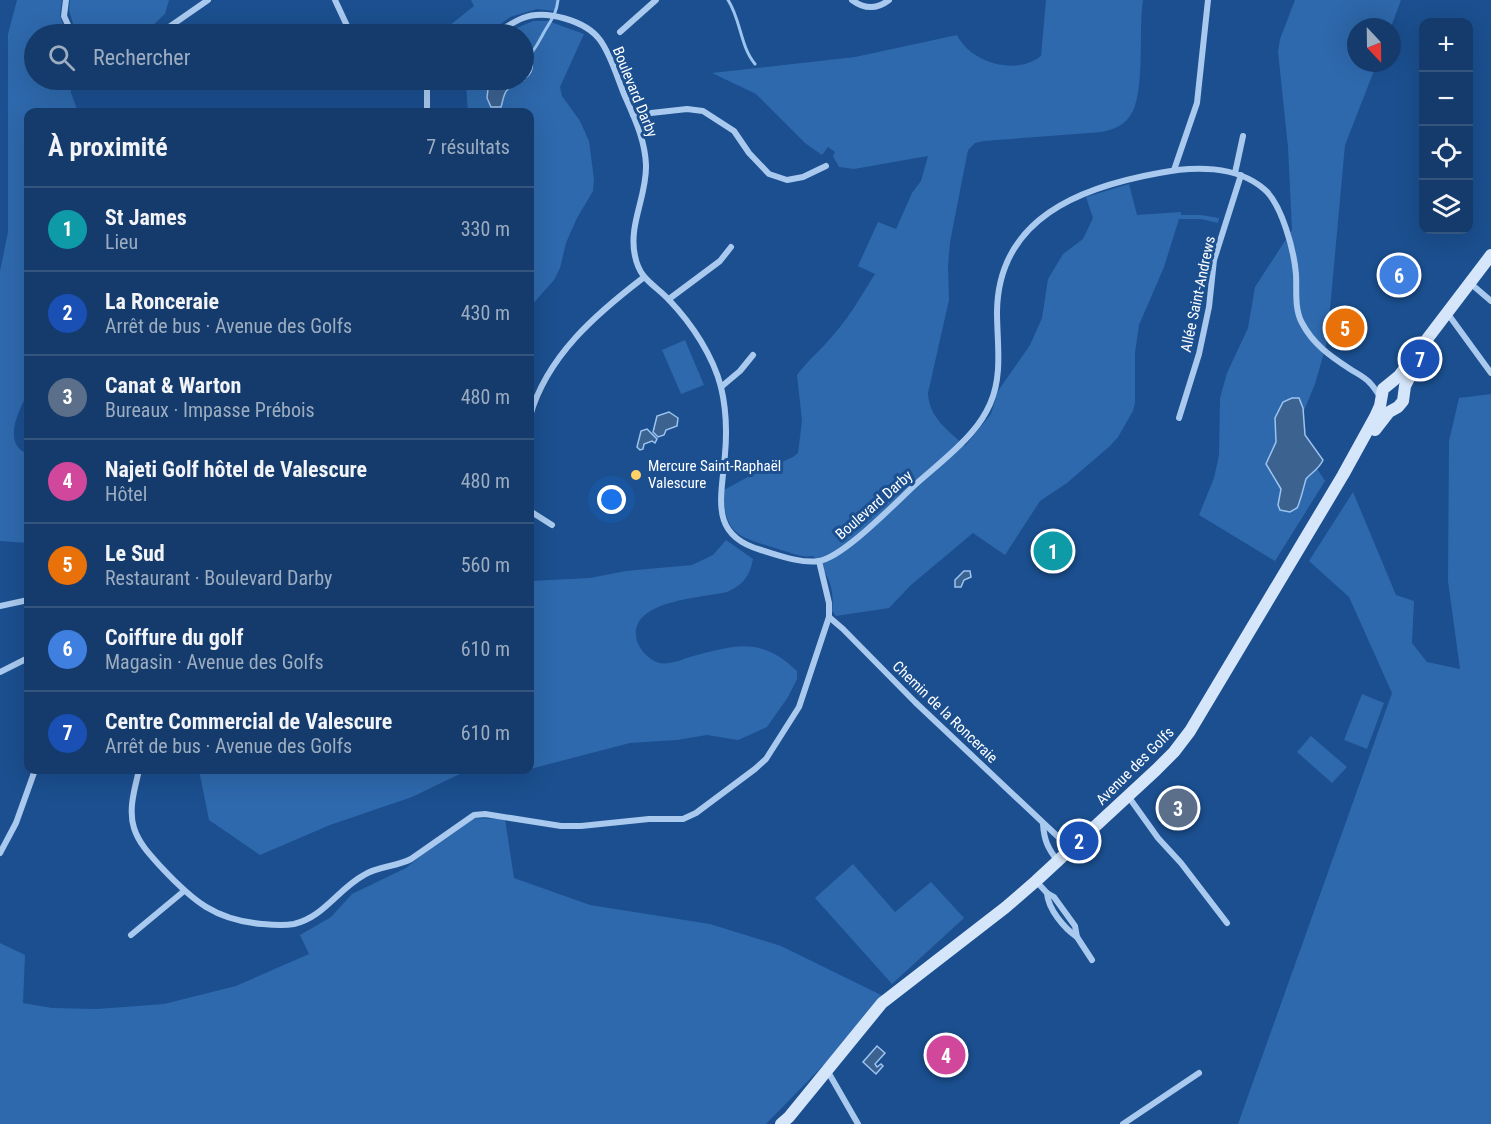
<!DOCTYPE html>
<html lang="fr">
<head>
<meta charset="utf-8">
<style>
  :root { --surface:#143b6b; --page:#214673; --text:#f1f3f6; --muted:#9dadc1; --line:#33557e; --accent:#e69b98 }
  body { margin:0; font-family:"Roboto Condensed",sans-serif; background:var(--page); color:var(--text) }
  .controls { position:absolute; right:18px; top:18px; display:grid; overflow:hidden; border-radius:12px; box-shadow:0 6px 24px #0002 }
  .controls button { width:54px; height:54px; display:grid; place-items:center; padding:0; border:0; border-bottom:2px solid var(--line); background:var(--surface); color:var(--text); font:30px sans-serif }
  .compass { position:absolute; left:1347px; top:18px; width:54px; height:54px; border-radius:50%; background:var(--surface); box-shadow:0 6px 24px #0002; rotate:158deg }
  .you { position:absolute; left:612px; top:500px; width:21px; height:21px; margin:-15px; border:4px solid #fff; border-radius:50%; background:#1a73e8; box-shadow:0 0 0 9px #1a73e833 }
  .badge { display:grid; place-items:center; width:39px; height:39px; border-radius:50%; background:var(--accent); color:#fff; font-size:20px; font-weight:700 }
  .pin { position:absolute; translate:-50% -50%; border:3px solid #fff; box-shadow:0 2px 6px #0006 }
  .list { margin:0; padding:0; list-style:none }
  h2 { display:flex; justify-content:space-between; align-items:center; height:78px; margin:0; padding:0 24px; font-size:26px }
  h2 small { font-size:20px; font-weight:400; color:var(--muted) }
  .list li { display:grid; grid-template-columns:39px 1fr auto; gap:18px; align-items:center; box-sizing:border-box; height:84px; padding:0 24px; border-top:2px solid var(--line) }
  .list b { display:block; font-size:22px; white-space:nowrap }
  .list p { margin:0; font-size:20px; white-space:nowrap; color:var(--muted) }
  .list em { font-size:20px; font-style:normal; color:var(--muted) }
  .icon { flex:none; width:33px; height:33px; fill:none; stroke:currentColor; stroke-width:2; stroke-linecap:round; stroke-linejoin:round }
  .map { position:relative; flex:none; width:1491px; height:1124px; overflow:hidden }
  .search { position:absolute; background:var(--surface); box-shadow:0 6px 24px #0002; left:24px; top:24px; width:510px; height:66px; display:flex; align-items:center; gap:15px; box-sizing:border-box; padding:0 21px; border-radius:33px; color:var(--muted); font-size:22px }
  .panel { position:absolute; background:var(--surface); box-shadow:0 6px 24px #0002; left:24px; top:108px; width:510px; height:666px; border-radius:12px }
  .map>svg:first-child { display:block }
  .green { fill:#2e69ad }
  .water { fill:#3c6290; stroke:#9cc4f0; stroke-width:1.5 }
  .lines { fill:none; stroke-linecap:round; stroke-linejoin:round }
  .stream { stroke:#9cc4f0; stroke-width:3 }
  .minor { stroke:#a9c9ee; stroke-width:6 }
  .secondary { stroke:#d6e6fa; stroke-width:12 }
  .poi-dot { fill:#ffd166; stroke:#1b4f8f; stroke-width:2 }
  .labels { text-anchor:middle; dominant-baseline:central; stroke-width:6; stroke-linejoin:round; paint-order:stroke }
  .street-label { font-size:15px; fill:#fff; stroke:#1b4f8f }
  .poi-label { font-size:15px; fill:#fff; stroke:#1b4f8f; text-anchor:start }
</style>
</head>
<body>
<div class="map">
<svg width="1491" height="1124" viewBox="0 0 1491 1124">
  <rect width="100%" height="100%" fill="#1b4f8f"/>
  <g class="green">
    <path d="M17 0H62L60 15 66 34H34V80H70L71 93 78 112H28V392C19 411 1 443 28 454V543L0 541V271L8 232V34Z"/>
    <path d="M70 0H169L165 14 154 24 140 34H76L69 10Z"/>
    <path d="M471 0H558L557 8 553 11 537 9 510 17 487 34H439L474 6Z"/>
    <path d="M1046 0H1143C1138 30 1146 94 1130 116 1123 126 1114 129 1102 132L984 141 975 143 968 150 950 242 948 266 949 300 928 393C929 418 948 430 965 446L991 414 998 391 1030 345 1042 318 1048 279 1063 254 1083 239 1093 218 1086 197 1129 184 1137 215 1181 212V215H1201L1219 218 1218 223 1201 219H1179L1164 267 1139 325 1135 353V403L1133 411 1118 437 1110 446 1067 483 1040 501 1005 555 973 533 911 585 889 608 836 616 832 611C835 587 828 574 813 556 801 558 793 553 781 550 742 537 723 538 724 490L746 478 793 457 798 453 802 421 797 375C808 360 823 348 835 333 851 315 862 294 875 274L858 266 878 222 896 229 912 193 921 181 928 156 854 169 839 167 833 156 835 152 828 147 822 155 805 143 756 94 712 73 855 57 957 35C971 63 1016 76 1041 56Z"/>
    <path d="M1295 0H1401L1391 27H1356V63H1377L1345 145 1327 342 1315 384 1299 423 1302 445 1325 481 1275 561 1199 515 1214 478 1219 455 1220 398 1227 373 1248 328 1255 287 1292 230 1288 147 1278 52 1280 39Z"/>
    <path d="M533 21H548L584 34 560 87 562 96 580 121 589 141 594 179 593 191 577 218 566 243 560 268 554 280 530 307V112H468L466 86 461 80H524V34H503Z"/>
    <path d="M685 340 704 385 681 394 662 350Z"/>
    <path d="M1491 394V1124H1238L1392 693 1349 597 1309 561 1353 492 1396 595 1414 601 1412 643 1427 662 1460 669 1448 581 1449 441 1459 398Z"/>
    <path d="M726 540 753 559C750 576 743 585 727 592 702 598 626 600 637 641 640 650 649 660 659 663 669 665 681 660 690 657 736 645 760 636 797 671V679L788 697 767 727 745 737 738 740 707 735 677 740 630 743 530 769V581L590 578 626 571 692 565 713 555Z"/>
    <path d="M1362 694 1384 703 1367 749 1344 740Z"/>
    <path d="M1311 736 1347 767 1332 783 1297 752Z"/>
    <path d="M199 770H473H468L412 797 330 825 260 855 209 820Z"/>
    <path d="M467 818 505 819 514 878 590 905 710 924 781 946 881 995 887 1000 766 1124H0V943L25 955 23 1003 52 1008 97 1009 164 1004 236 986 309 954 300 935 331 917 352 894 406 868Z"/>
    <path d="M853 864 895 912 931 882 964 918 892 984 815 898Z"/>
  </g>
  <g class="water">
    <path d="M524 45C529 51 531 54 532 62 535 79 517 80 508 89 503 94 503 101 501 107H491L487 98 489 80H524Z"/>
    <path d="M1292 398H1299L1303 408 1305 435 1323 460C1319 469 1312 472 1306 479 1305 482 1300 503 1297 508L1290 512 1280 510 1278 505 1281 489 1266 464 1276 442 1275 418 1283 402Z"/>
    <path d="M669 412 678 418 677 426 666 430 664 435 658 437 653 432 657 416Z"/>
    <path d="M647 429 657 439 655 443 652 441 644 444 643 449 640 450 637 447 641 431Z"/>
    <path d="M964 571H970L971 577 964 580 961 587H955V580Z"/>
    <path d="M877 1046 885 1053 875 1064 877 1067 881 1064 883 1066 876 1074 863 1062Z"/>
  </g>
  <g class="lines">
    <g class="stream">
      <path d="M728 0C741 20 740 46 755 64"/>
      <path d="M524 59C536 49 535 48 542 36 549 22 556 17 558 0"/>
    </g>
    <g class="minor">
      <path d="M66 0 64 16 72 34"/>
      <path d="M335 0 349 30 354 34"/>
      <path d="M852 0C864 9 876 10 889 0"/>
      <path d="M620 32 656 0"/>
      <path d="M159 34 208 0"/>
      <path d="M494 34C503 29 513 22 523 18 546 9 586 21 600 40 611 55 617 77 624 94 634 117 645 139 646 165 647 196 628 225 635 256 640 281 655 284 670 301 692 324 713 356 721 387 726 408 727 432 725 454 722 497 708 535 761 550 778 555 801 564 819 561 844 557 896 502 917 483 935 467 956 451 972 432 979 424 986 413 990 404 1003 375 997 343 997 312 998 218 1081 187 1159 173 1193 166 1236 165 1264 189 1282 204 1294 251 1296 274 1297 290 1294 308 1302 323 1313 344 1330 356 1350 369 1356 373 1365 377 1370 383 1374 387 1377 392 1380 397"/>
      <path d="M427 80V112"/>
      <path d="M633 115 687 109 703 111 734 131 749 153 769 174 787 180 803 177 826 166"/>
      <path d="M1174 170 1197 103 1208 0"/>
      <path d="M1235 173 1243 136"/>
      <path d="M1470 283 1491 301"/>
      <path d="M669 299 720 261 731 247"/>
      <path d="M1448 314 1491 373"/>
      <path d="M721 387 740 371 753 355"/>
      <path d="M530 416C547 356 596 314 643 278"/>
      <path d="M1179 418 1199 354 1209 307 1214 260 1241 175"/>
      <path d="M530 511 552 525"/>
      <path d="M0 606 28 600"/>
      <path d="M829 617 843 629 915 702 1071 849"/>
      <path d="M0 672 28 658"/>
      <path d="M139 770C135 788 128 809 134 828 139 844 151 856 162 868 193 901 215 920 262 924 273 925 283 926 294 924 324 917 338 889 364 875 378 866 396 867 411 859L474 815 485 814 561 826H581L649 819H683L696 813 755 769 766 759 799 707 829 617V603L819 561"/>
      <path d="M1128 796 1158 838 1181 863 1227 923"/>
      <path d="M1043 824C1044 840 1048 849 1058 861"/>
      <path d="M0 853 16 823 35 770"/>
      <path d="M1036 881 1047 893 1054 897 1075 926 1077 937 1092 960"/>
      <path d="M1047 893C1048 909 1064 928 1077 937"/>
      <path d="M131 935 184 891"/>
      <path d="M827 1070 858 1124"/>
      <path d="M1123 1124 1199 1073"/>
    </g>
    <g class="secondary">
      <path d="M1375 430 1389 412 1398 407 1403 401 1405 386 1415 367"/>
      <path d="M781 1124 789 1117 882 1003 1006 907 1036 881 1156 770 1174 752 1190 731 1343 475 1375 417 1380 406 1383 389 1399 376 1491 255"/>
    </g>
  </g>
  <circle class="poi-dot" cx="636" cy="475" r="6"/>
  <g class="labels">
    <g class="street-label">
      <text transform="translate(635 92) rotate(68)">Boulevard Darby</text>
      <text transform="translate(1198 294) rotate(-78)">Allée Saint-Andrews</text>
      <text transform="translate(874 505) rotate(-41)">Boulevard Darby</text>
      <text transform="translate(945 712) rotate(44)">Chemin de la Ronceraie</text>
      <text transform="translate(1135 766) rotate(-45)">Avenue des Golfs</text>
    </g>
    <g class="poi-label">
      <text x="648" y="466">Mercure Saint-Raphaël<tspan x="648" dy="17">Valescure</tspan></text>
    </g>
  </g>
</svg>
<div class="controls">
<button>+</button>
<button>−</button>
<button><svg class="icon" aria-label="locate" viewBox="0 0 24 24"><circle cx="12" cy="12" r="6"/><path d="M12 2v4M12 18v4M2 12h4M18 12h4"/></svg></button>
<button><svg class="icon" aria-label="layers" viewBox="0 0 24 24"><path d="M12 4l9 5-9 5-9-5zM3 14l9 5 9-5"/></svg></button>
</div>
<svg class="compass" viewBox="-18 -18 36 36"><path d="M0-13l5 13h-10z" fill="#e53935"/><path d="M0 13l5-13h-10z" fill="#9dadc1"/></svg>
<div class="you"></div>
<div class="pin badge" style="left:1053px;top:551px;background:#0f9aa8">1</div>
<div class="pin badge" style="left:1079px;top:841px;background:#1a4fb4">2</div>
<div class="pin badge" style="left:1178px;top:808px;background:#5c6f8a">3</div>
<div class="pin badge" style="left:946px;top:1055px;background:#d1479c">4</div>
<div class="pin badge" style="left:1345px;top:328px;background:#e8710a">5</div>
<div class="pin badge" style="left:1399px;top:275px;background:#3f7fe0">6</div>
<div class="pin badge" style="left:1420px;top:359px;background:#1a4fb4">7</div>
<div class="search"><svg class="icon" aria-label="search" viewBox="0 0 24 24"><circle cx="10" cy="10" r="6"/><path d="M15 15l6 6"/></svg>Rechercher</div>
<section class="panel">
<h2>À proximité<small>7 résultats</small></h2>
<ul class="list">
<li><span class="badge" style="background:#0f9aa8">1</span><div><b>St James</b><p>Lieu</p></div><em>330 m</em></li>
<li><span class="badge" style="background:#1a4fb4">2</span><div><b>La Ronceraie</b><p>Arrêt de bus · Avenue des Golfs</p></div><em>430 m</em></li>
<li><span class="badge" style="background:#5c6f8a">3</span><div><b>Canat &amp; Warton</b><p>Bureaux · Impasse Prébois</p></div><em>480 m</em></li>
<li><span class="badge" style="background:#d1479c">4</span><div><b>Najeti Golf hôtel de Valescure</b><p>Hôtel</p></div><em>480 m</em></li>
<li><span class="badge" style="background:#e8710a">5</span><div><b>Le Sud</b><p>Restaurant · Boulevard Darby</p></div><em>560 m</em></li>
<li><span class="badge" style="background:#3f7fe0">6</span><div><b>Coiffure du golf</b><p>Magasin · Avenue des Golfs</p></div><em>610 m</em></li>
<li><span class="badge" style="background:#1a4fb4">7</span><div><b>Centre Commercial de Valescure</b><p>Arrêt de bus · Avenue des Golfs</p></div><em>610 m</em></li>
</ul>
</section>
</div>
</body>
</html>
